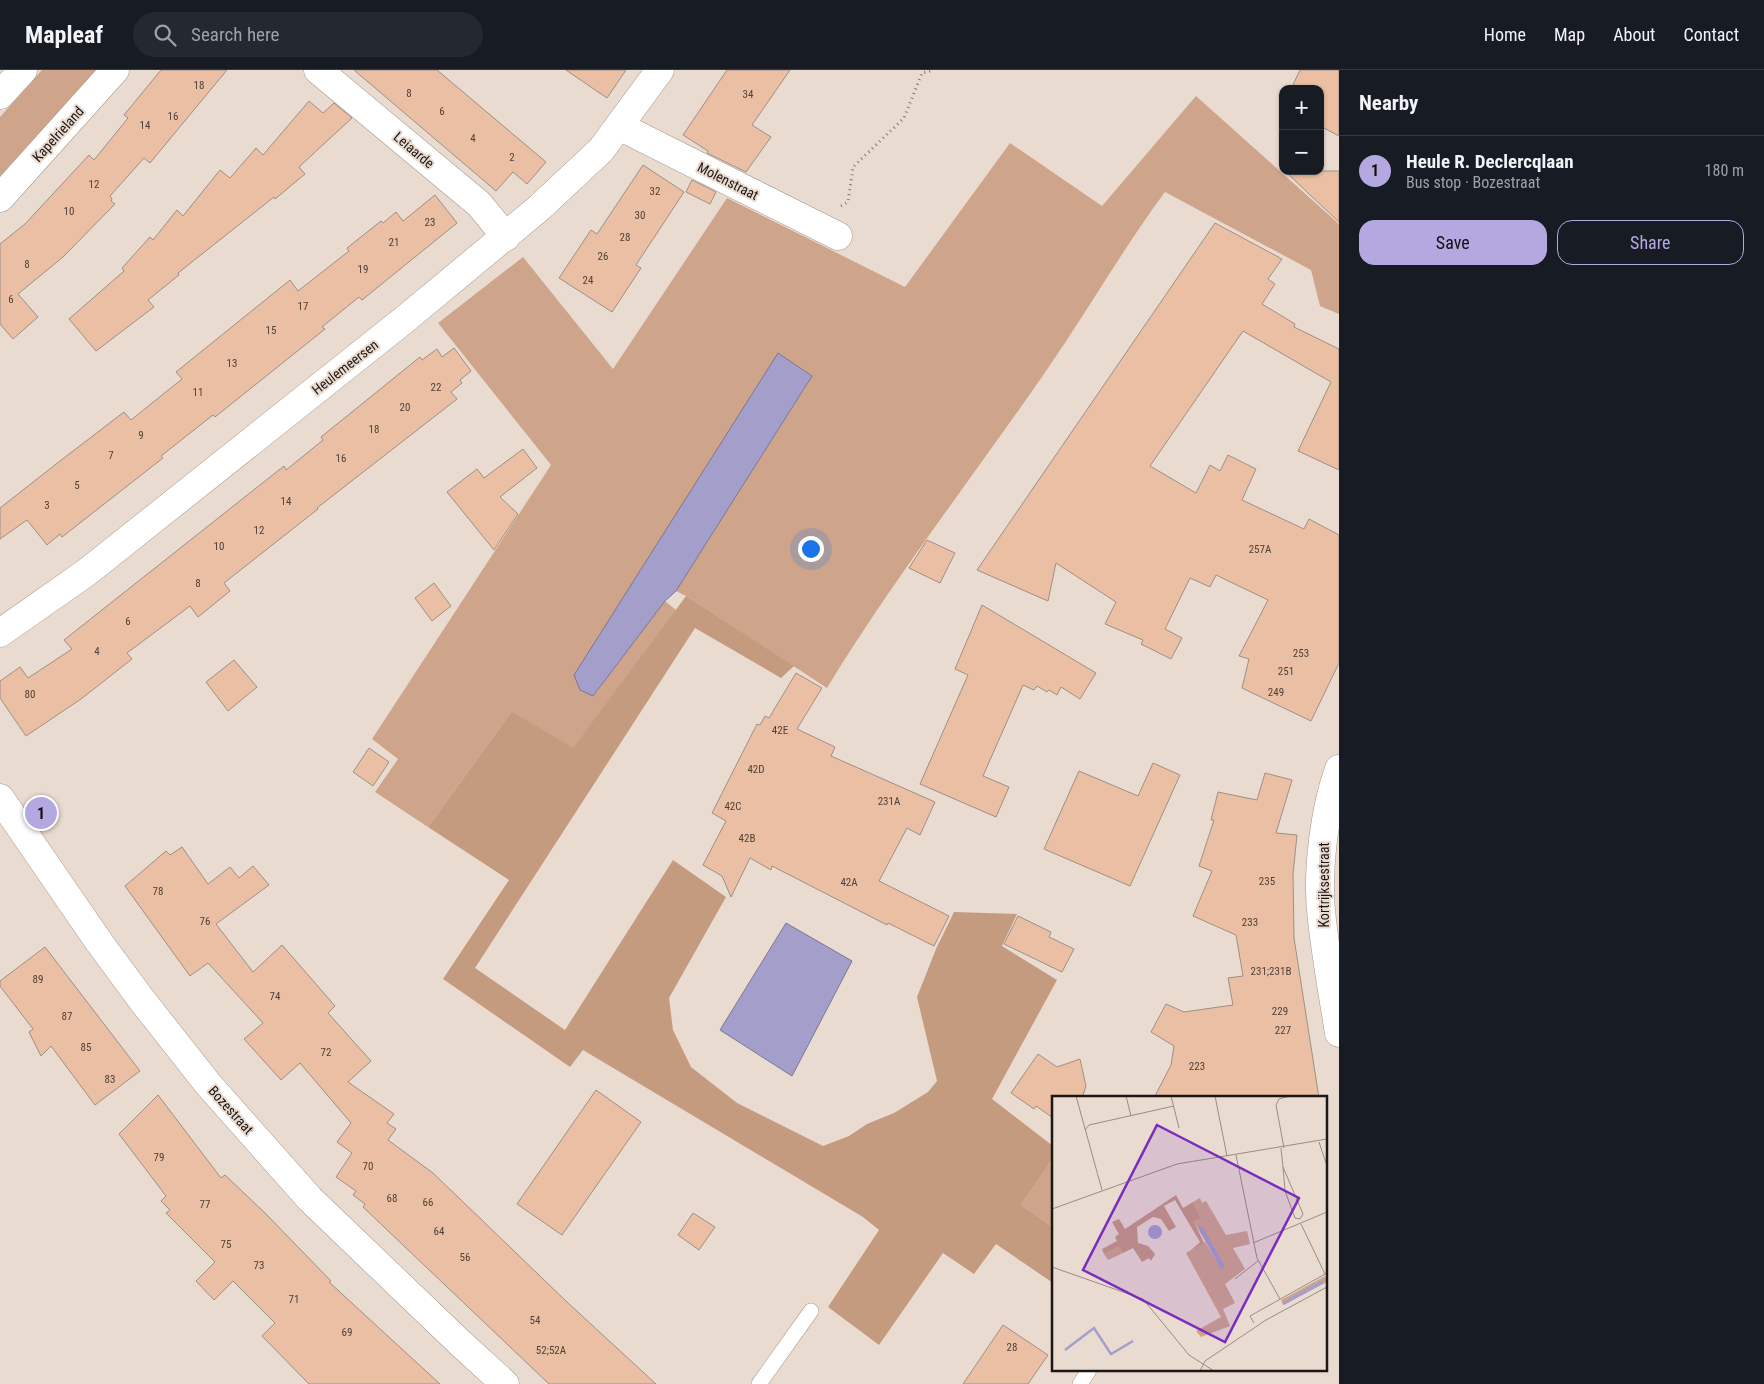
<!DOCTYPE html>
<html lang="en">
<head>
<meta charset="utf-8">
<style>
  :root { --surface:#171b24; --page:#242831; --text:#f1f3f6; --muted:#9ea1a6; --line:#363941; --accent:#b4a8e0 }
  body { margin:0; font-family:"Roboto Condensed",sans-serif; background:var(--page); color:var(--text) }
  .controls { position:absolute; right:15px; top:15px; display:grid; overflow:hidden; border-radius:10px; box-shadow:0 1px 4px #0004 }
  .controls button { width:45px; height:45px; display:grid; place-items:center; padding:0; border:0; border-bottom:1px solid var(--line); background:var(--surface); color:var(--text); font:25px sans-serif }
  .you { position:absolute; left:810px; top:478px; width:18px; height:18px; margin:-12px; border:4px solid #fff; border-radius:50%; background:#1a73e8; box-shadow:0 0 0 8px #1a73e833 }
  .badge { display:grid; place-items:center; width:32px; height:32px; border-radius:50%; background:var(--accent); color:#111; font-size:16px; font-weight:700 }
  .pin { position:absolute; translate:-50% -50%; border:2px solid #fff; box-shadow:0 1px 5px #0006 }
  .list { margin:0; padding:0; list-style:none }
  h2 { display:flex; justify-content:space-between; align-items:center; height:65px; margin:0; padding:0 20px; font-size:21px }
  h2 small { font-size:16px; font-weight:400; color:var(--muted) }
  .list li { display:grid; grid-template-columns:32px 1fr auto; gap:15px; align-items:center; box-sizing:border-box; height:70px; padding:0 20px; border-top:1px solid var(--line) }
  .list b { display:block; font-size:19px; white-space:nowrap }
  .list p { margin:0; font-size:16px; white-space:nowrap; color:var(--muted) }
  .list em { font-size:16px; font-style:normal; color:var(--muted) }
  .actions { display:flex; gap:10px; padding:15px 20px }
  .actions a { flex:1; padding:11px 0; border:1px solid var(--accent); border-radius:15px; text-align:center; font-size:18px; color:var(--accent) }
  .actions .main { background:var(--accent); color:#111 }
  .icon { flex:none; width:28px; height:28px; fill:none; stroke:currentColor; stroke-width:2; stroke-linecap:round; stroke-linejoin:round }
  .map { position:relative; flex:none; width:1339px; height:1314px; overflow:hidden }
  header { display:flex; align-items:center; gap:30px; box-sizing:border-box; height:70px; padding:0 25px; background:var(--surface); border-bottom:1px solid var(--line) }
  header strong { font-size:24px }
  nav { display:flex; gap:28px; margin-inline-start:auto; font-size:18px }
  .search { width:350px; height:45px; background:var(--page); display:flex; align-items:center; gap:12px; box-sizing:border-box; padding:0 18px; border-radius:28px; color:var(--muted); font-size:19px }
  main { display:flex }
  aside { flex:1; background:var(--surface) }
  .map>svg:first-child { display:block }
  .green { fill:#cea58b }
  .forest { fill:#c59b80 }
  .water { fill:#a39fca; stroke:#7a7693 }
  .building { fill:#ebbfa3; stroke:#9e8f86 }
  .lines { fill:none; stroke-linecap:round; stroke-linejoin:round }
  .lane-casing { stroke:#a6988e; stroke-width:16 }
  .street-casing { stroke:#a6988e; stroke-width:29 }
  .secondary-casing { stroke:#a6988e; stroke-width:29 }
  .path { stroke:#837973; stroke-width:3; stroke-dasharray:1 4; stroke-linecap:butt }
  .lane { stroke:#fff; stroke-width:15 }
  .street { stroke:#fff; stroke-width:28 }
  .secondary { stroke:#fff; stroke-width:28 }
  .labels { text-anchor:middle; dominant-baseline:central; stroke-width:4; stroke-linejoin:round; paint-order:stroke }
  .number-label { font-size:11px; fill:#504138 }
  .street-label { font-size:14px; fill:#1c1714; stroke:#eadbd1 }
  .inset-river { fill:none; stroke:#a39fca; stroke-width:2.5 }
  .inset-road { fill:none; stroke:#988d85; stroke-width:1 }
  .view { fill:#7b2cbf; fill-opacity:0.15; stroke:#7b2cbf; stroke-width:2.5 }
  .inset-edge { fill:none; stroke:#1c1714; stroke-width:2.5 }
</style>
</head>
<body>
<header>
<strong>Mapleaf</strong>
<div class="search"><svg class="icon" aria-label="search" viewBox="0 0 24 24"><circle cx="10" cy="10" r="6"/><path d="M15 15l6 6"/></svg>Search here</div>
<nav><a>Home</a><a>Map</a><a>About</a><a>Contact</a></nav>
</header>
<main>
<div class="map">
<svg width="1339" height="1314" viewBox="0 0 1339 1314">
  <rect width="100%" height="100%" fill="#eadbd1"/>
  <g class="green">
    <path d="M42 0H99L0 111V47Z"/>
    <path d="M1196 26 1339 154V244L1320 236 1311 200 1165 122C1122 180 1087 242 1046 301 973 407 894 508 827 618L686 526 676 521 812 306 778 284 593 626 665 531 676 540 573 679 512 641 428 757 375 722 398 689 372 669 551 395 438 253 523 187 613 299 727 128 905 217 1010 73 1102 136Z"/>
    <path d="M1053 1088V1157L1021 1135Z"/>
  </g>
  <path class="forest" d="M686 526 794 596 781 608 695 558 475 898 565 960 673 790 726 827 669 928 673 960 691 997 737 1033 823 1076 849 1066 867 1054 894 1043 928 1022 937 1011 917 927 936 879 954 842 1017 844 1002 876 1057 910 992 1029 1053 1076V1088L1021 1135 1053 1157V1213L996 1174 974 1204 943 1183 879 1275 828 1237 879 1160 863 1147 583 980 570 997 443 909 509 810 428 757 512 641 573 678Z"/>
  <g class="water">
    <path d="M778 283 812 306 676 521 665 531 593 626 580 620 574 605Z"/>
    <path d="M786 853 852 891 792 1006 720 960Z"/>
  </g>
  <g class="building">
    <path d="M161 0H227L150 93 144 88 110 126 112 129 111 131 115 134 63 187 18 224 38 247 13 269 0 254V174L25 154 89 85 94 90 128 48 124 45Z"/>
    <path d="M354 0H437L546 92 527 114 513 102 496 121Z"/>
    <path d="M566 0H626L607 28Z"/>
    <path d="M727 0H790L752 55 771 67 746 102 707 83 708 81 683 65Z"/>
    <path d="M1300 0H1339V66L1320 56V19H1291Z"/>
    <path d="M309 31 323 43 334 33 352 48 299 97 305 104 275 129 274 127 178 203 179 205 148 230 154 237 96 281 69 249 124 201 122 198 150 167 153 170 177 140 183 146 220 100 230 108 256 78 263 85Z"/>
    <path d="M643 95 684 122 636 195 641 198 612 242 559 208 591 160 597 164Z"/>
    <path d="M1285 101H1339V152L1308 123Z"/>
    <path d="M692 110 716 122 710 134 686 122Z"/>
    <path d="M435 125 457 153 362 230 359 227 322 257 325 259 215 347 213 345 161 386 163 388 62 467 60 464 47 475 27 450 0 469V438L60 391 124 342 131 350 182 309 176 302 290 210 298 221 349 181 347 178 381 151 383 153 396 142 403 151Z"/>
    <path d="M1215 153 1282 189 1268 209 1275 214 1262 234 1295 254 1294 257 1339 279V400L1298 381 1331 312 1243 261 1150 396 1196 423 1210 395 1220 401 1228 385 1256 399 1242 430 1304 459 1309 449 1339 465V593L1311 651 1242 618 1249 589 1239 586 1268 530 1216 505 1210 517 1190 508 1165 559 1182 568 1171 589 1141 574 1143 570 1105 554 1116 532 1056 493 1048 531 977 500Z"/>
    <path d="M454 278 471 301 460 310 462 313 451 322 457 329 317 438 318 439 224 513 230 521 198 547 190 536 127 583 132 589 81 629 26 666 0 628V611L20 597 28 608 72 579 64 570 284 396 286 400 323 370 321 367 420 287 422 290 437 279 442 287Z"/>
    <path d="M523 379 537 398 500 427 518 444 494 480 447 422 477 399 484 408Z"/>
    <path d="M927 470 955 483 940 513 909 498Z"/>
    <path d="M434 513 451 536 432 551 415 528Z"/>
    <path d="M982 535 1096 603 1080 629 1061 617 1057 625 1049 620 1047 622 1037 616 1034 620 1023 615 983 706 1009 717 996 747 920 714 968 605 955 599Z"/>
    <path d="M234 590 257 617 228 641 206 612Z"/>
    <path d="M796 603 822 618 797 659 835 677 831 686 935 732 920 765 907 758 879 811 949 846 934 876 888 853 887 855 772 796 771 800 750 788 731 827 722 806 703 795 726 751 712 743 757 654 760 655 765 646 769 648Z"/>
    <path d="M369 678 389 692 373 716 353 702Z"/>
    <path d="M1153 693 1180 705 1130 816 1044 779 1079 701 1138 726Z"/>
    <path d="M1265 703 1292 710 1276 763 1297 765 1293 804 1294 868 1319 1028H1154L1171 995 1174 976 1151 962 1166 934 1184 942 1233 935 1228 908 1243 906 1236 865 1193 846 1212 801 1199 796 1214 750H1211L1218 722 1257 730Z"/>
    <path d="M182 777 208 814 230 797 239 808 253 796 269 815 216 854 253 902 282 875 335 936 328 943 371 991 348 1012 394 1044 387 1053 396 1059 388 1070 433 1103 567 1232 656 1314H549L363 1137 365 1134 353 1125 356 1121 336 1107 352 1083 337 1072 351 1053 300 993 281 1010 244 969 263 953 208 893 190 906 125 816 166 781 170 785Z"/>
    <path d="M1018 846 1051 862 1049 867 1074 879 1062 902 1004 874Z"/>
    <path d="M45 877 140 1001 95 1035 51 976 41 986 29 962 33 959 0 916V911Z"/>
    <path d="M1038 984 1057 997 1080 989 1086 1016 1082 1028H1053V1048L1036 1036 1034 1039 1011 1023Z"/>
    <path d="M596 1020 641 1052 562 1165 517 1134Z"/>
    <path d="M158 1025 221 1108 225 1105 265 1143 331 1211 329 1212 440 1314H309L262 1266 275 1253 233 1211 214 1230 196 1211 215 1192 166 1143 170 1140 161 1131 166 1126 119 1064Z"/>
    <path d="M693 1143 715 1157 699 1180 678 1165Z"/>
    <path d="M1003 1255 1048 1285 1028 1314H963Z"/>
  </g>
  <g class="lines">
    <g class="lane-casing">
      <g id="lane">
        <path d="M759 1314 811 1241"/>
        <path d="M1080 1314 1089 1300"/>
      </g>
    </g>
    <g class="street-casing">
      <g id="street">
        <path d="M318 0 479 134 506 167"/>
        <path d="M0 25 23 0"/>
        <path d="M619 56 838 166"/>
        <path d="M0 128 115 0"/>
        <path d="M0 563 87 502 404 250 539 138 601 80 660 0"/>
        <path d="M0 728 99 872 141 929 208 1014 310 1129 457 1270 505 1314"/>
      </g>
    </g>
    <g class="secondary-casing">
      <path id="secondary" d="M1339 699C1324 741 1316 805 1322 850 1326 887 1333 925 1339 963"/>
    </g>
    <path class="path" d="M841 136 848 132 853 97 904 48 922 3 934 0"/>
    <use href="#lane" class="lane"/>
    <use href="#street" class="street"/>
    <use href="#secondary" class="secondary"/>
  </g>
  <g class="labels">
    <g class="number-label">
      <text x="199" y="15">18</text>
      <text x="409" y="23">8</text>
      <text x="748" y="24">34</text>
      <text x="442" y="41">6</text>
      <text x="173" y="46">16</text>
      <text x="145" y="55">14</text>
      <text x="473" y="68">4</text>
      <text x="512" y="87">2</text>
      <text x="94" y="114">12</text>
      <text x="655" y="121">32</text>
      <text x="69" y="141">10</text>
      <text x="640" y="145">30</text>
      <text x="430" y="152">23</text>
      <text x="625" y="167">28</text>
      <text x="394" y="172">21</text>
      <text x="603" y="186">26</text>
      <text x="27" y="194">8</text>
      <text x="363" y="199">19</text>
      <text x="588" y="210">24</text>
      <text x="11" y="229">6</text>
      <text x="303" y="236">17</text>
      <text x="271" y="260">15</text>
      <text x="232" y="293">13</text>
      <text x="436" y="317">22</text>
      <text x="198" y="322">11</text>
      <text x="405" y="337">20</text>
      <text x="374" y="359">18</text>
      <text x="141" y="365">9</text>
      <text x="111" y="385">7</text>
      <text x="341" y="388">16</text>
      <text x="77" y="415">5</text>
      <text x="286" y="431">14</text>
      <text x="47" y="435">3</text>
      <text x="259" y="460">12</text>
      <text x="219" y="476">10</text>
      <text x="1260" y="479">257A</text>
      <text x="198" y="513">8</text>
      <text x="128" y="551">6</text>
      <text x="97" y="581">4</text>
      <text x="1301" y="583">253</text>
      <text x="1286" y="601">251</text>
      <text x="1276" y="622">249</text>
      <text x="30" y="624">80</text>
      <text x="780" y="660">42E</text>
      <text x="756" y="699">42D</text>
      <text x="889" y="731">231A</text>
      <text x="733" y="736">42C</text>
      <text x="747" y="768">42B</text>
      <text x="1267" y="811">235</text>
      <text x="849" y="812">42A</text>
      <text x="158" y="821">78</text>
      <text x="205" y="851">76</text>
      <text x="1250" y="852">233</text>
      <text x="1271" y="901">231;231B</text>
      <text x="38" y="909">89</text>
      <text x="275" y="926">74</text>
      <text x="1280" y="941">229</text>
      <text x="67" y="946">87</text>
      <text x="1283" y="960">227</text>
      <text x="86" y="977">85</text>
      <text x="326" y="982">72</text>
      <text x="1197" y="996">223</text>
      <text x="110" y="1009">83</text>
      <text x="159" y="1087">79</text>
      <text x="368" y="1096">70</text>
      <text x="392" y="1128">68</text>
      <text x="428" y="1132">66</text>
      <text x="205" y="1134">77</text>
      <text x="439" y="1161">64</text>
      <text x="226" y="1174">75</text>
      <text x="465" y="1187">56</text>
      <text x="259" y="1195">73</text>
      <text x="294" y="1229">71</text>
      <text x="535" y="1250">54</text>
      <text x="347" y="1262">69</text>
      <text x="1012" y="1277">28</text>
      <text x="551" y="1280">52;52A</text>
    </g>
    <g class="street-label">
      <text transform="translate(58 64) rotate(-48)">Kapelrieland</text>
      <text transform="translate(414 80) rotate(40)">Leiaarde</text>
      <text transform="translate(728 111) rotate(27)">Molenstraat</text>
      <text transform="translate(345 297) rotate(-38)">Heulemeersen</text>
      <text transform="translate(1324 815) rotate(-90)">Kortrijksestraat</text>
      <text transform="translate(231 1040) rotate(48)">Bozestraat</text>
    </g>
  </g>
  <g transform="translate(1052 1026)">
    <rect width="275" height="275" fill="#eadbd1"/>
    <path d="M148 102 150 107 154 105 174 139 195 135 198 148 181 152 193 173 173 188 183 207 171 213 178 230 149 241 144 235 169 221 134 157 153 146 169 172 142 126 149 122 141 106ZM68 149 71 157 56 164 52 158ZM273 180 275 186 231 209 229 204Z" fill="#cea58b"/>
    <path d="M124 99 131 112 141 106 149 122 142 126 152 147 138 155 148 146 123 104 112 110 124 131 117 135 109 123 101 121 85 131 86 147 96 150 103 158 99 165 97 162 90 166 81 152 71 157 67 150 52 158 50 153 65 145 63 141 67 138 60 126 67 123 73 133Z" fill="#c59b80"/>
    <path d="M96 136a7 7 0 1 1 14 0a7 7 0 1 1-14 0ZM150 130 173 170 169 173 146 131ZM270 184 272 187 232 209 231 206Z" fill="#a39fca"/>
    <path class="inset-river" d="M13 254 42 232 59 258 81 245"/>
    <path class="inset-road" d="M24 0 50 94M74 0 79 20M119 0 127 32M163 0 175 60M33 34 37 29 122 10M267 46 275 70M229 52 231 71 251 118 248 123 243 122 233 95 231 71M232 52 224 9 227 3 238 0M184 59 205 162 228 203M0 113 125 68 275 43M249 128 273 178M201 147 275 116M0 171 91 203 137 259 162 275M183 183 206 165M202 227 198 220 275 177M148 275 153 265 214 224 275 191"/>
    <path class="view" d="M105 29 247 102 173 246 31 174Z"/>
    <rect width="275" height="275" class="inset-edge"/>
  </g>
</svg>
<div class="controls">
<button>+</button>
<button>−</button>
</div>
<div class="you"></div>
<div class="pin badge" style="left:41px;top:743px">1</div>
</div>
<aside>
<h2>Nearby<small></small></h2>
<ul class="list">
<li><span class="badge">1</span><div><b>Heule R. Declercqlaan</b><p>Bus stop · Bozestraat</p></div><em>180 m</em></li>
</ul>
<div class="actions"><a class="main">Save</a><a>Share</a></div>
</aside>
</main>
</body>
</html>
